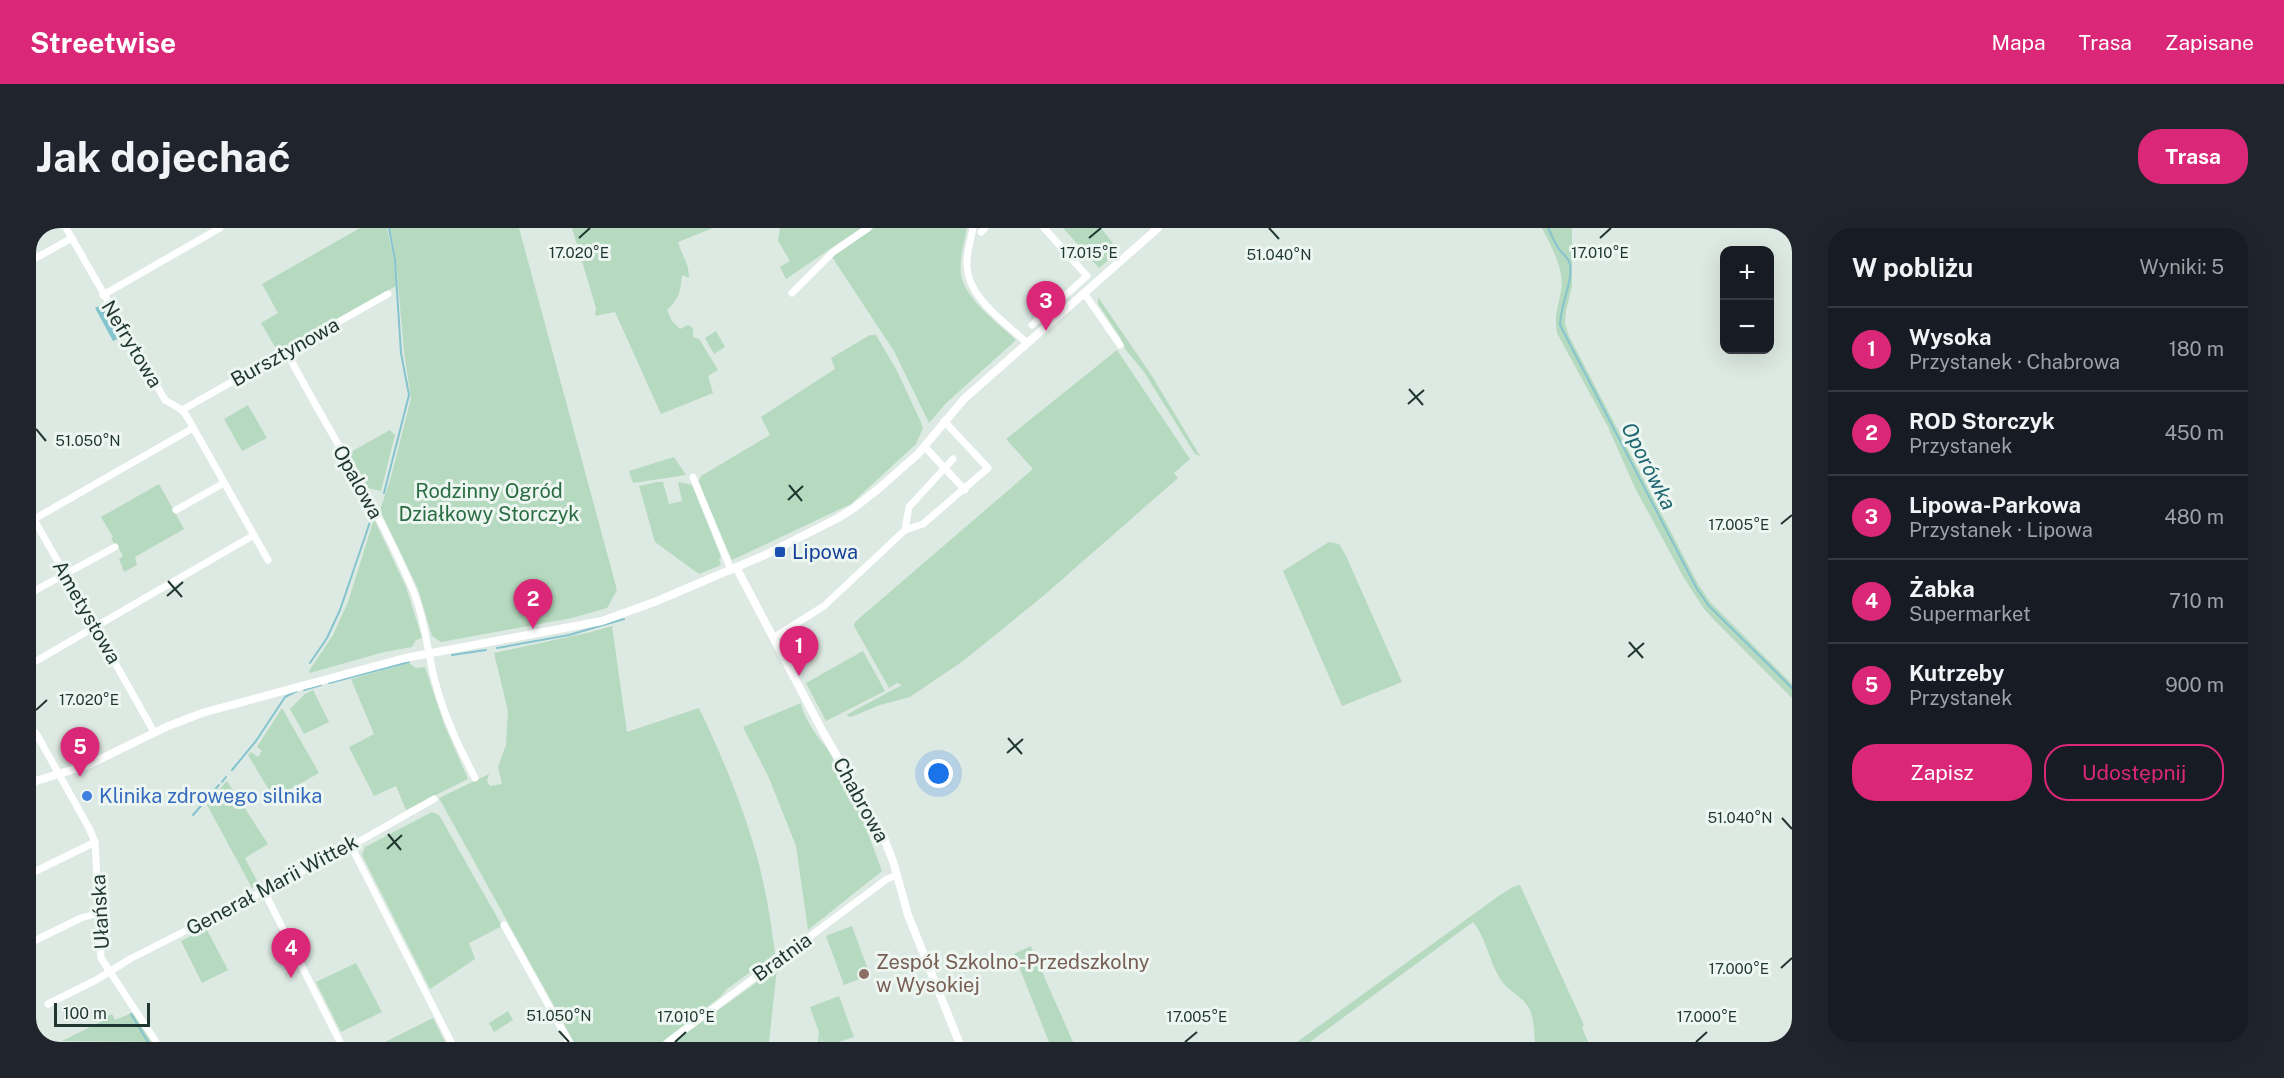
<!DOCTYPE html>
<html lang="pl">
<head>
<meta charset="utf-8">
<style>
  :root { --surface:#171b24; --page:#20242c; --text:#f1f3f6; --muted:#9ea1a6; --line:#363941; --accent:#db2777 }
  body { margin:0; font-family:"Public Sans",sans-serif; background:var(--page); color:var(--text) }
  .controls { position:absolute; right:18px; top:18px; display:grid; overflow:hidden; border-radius:12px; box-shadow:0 6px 24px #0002 }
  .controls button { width:54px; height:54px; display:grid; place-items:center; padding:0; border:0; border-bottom:2px solid var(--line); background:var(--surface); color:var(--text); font:30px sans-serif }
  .scale { position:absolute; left:18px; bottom:15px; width:96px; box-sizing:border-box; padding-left:6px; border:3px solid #1f3730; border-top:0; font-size:16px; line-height:21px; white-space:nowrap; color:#1f3730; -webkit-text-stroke:4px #edf6f1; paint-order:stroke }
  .you { position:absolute; left:903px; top:546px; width:21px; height:21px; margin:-15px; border:4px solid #fff; border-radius:50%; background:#1a73e8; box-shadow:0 0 0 9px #1a73e833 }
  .badge { display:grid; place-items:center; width:39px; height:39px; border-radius:50%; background:var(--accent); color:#fff; font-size:20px; font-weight:700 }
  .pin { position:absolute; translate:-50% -50px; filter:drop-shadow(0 2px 3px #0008) }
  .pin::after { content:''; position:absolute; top:32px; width:21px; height:18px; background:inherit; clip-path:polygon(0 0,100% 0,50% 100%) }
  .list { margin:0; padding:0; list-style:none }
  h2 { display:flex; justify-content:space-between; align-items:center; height:78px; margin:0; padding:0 24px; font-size:26px }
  h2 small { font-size:20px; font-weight:400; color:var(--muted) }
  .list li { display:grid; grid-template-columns:39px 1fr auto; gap:18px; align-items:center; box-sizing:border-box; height:84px; padding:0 24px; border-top:2px solid var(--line) }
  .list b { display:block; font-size:22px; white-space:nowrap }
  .list p { margin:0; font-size:20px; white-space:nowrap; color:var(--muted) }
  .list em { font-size:20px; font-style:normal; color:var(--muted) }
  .actions { display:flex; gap:12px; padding:18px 24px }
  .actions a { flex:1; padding:14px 0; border:2px solid var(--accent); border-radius:24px; text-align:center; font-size:21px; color:var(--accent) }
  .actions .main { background:var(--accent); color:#fff }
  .map { position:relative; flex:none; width:1756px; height:814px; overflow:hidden; border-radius:24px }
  header { display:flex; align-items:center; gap:36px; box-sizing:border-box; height:84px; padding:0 30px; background:var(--accent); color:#fff }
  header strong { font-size:28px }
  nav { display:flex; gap:33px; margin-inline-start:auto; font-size:21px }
  .intro { display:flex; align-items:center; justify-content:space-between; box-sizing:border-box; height:144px; padding:0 36px }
  h1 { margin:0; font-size:42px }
  .button { padding:15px 27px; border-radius:24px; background:var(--accent); color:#fff; font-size:21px; font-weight:700 }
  main { display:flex; gap:36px; padding:0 36px }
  aside { flex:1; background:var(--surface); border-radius:24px; box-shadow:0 6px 24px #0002 }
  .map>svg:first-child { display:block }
  .green { fill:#b6dabf }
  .water { fill:#85c4ce }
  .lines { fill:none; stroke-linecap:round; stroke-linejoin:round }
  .stream { stroke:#85c4ce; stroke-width:2 }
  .minor { stroke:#fff; stroke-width:7 }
  .tertiary { stroke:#fff; stroke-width:8 }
  .ticks { fill:none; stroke:#1f3730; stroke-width:2 }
  .transit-dot { fill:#1a4fb4; stroke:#edf6f1; stroke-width:2 }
  .shop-dot { fill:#3f7fe0; stroke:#edf6f1; stroke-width:2 }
  .education-dot { fill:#8d6e63; stroke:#edf6f1; stroke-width:2 }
  .labels { text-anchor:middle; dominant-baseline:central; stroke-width:6; stroke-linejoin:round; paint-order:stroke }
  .street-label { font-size:20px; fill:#1f3730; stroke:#edf6f1 }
  .park-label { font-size:20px; fill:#2b6d43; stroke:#edf6f1 }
  .transit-label { font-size:20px; fill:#164399; stroke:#edf6f1; text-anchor:start }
  .shop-label { font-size:20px; fill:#366cbe; stroke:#edf6f1; text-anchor:start }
  .education-label { font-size:20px; fill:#785e54; stroke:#edf6f1; text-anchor:start }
  .water-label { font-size:21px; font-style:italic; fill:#1c6571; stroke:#edf6f1 }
  .ticks-label { font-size:15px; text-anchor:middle; fill:#1f3730; stroke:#edf6f1; stroke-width:6; stroke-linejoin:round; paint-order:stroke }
</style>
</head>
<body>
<header>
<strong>Streetwise</strong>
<nav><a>Mapa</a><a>Trasa</a><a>Zapisane</a></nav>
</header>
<div class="intro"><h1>Jak dojechać</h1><a class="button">Trasa</a></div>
<main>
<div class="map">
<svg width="1756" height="814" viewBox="0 0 1756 814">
  <rect width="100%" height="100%" fill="#dde9e3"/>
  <g class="green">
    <path d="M324 0H351L358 32 360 58 242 124 225 95 242 85 226 56Z"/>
    <path d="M354 0H483L581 362 571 380 536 390 405 414 396 408 382 361 344 282 355 249 375 170 368 124 360 32Z"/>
    <path d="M536 0H677L642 14C646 28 653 35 653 50L646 47C644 65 644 69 631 82L636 93 644 101 652 97 657 100V109L663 111 682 142 672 148 677 165 625 186 579 84 559 88 560 80Z"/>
    <path d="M744 0H825L750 51 744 39 754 33 742 13Z"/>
    <path d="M838 0H931C928 15 923 32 925 47 929 71 963 96 980 112L910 175 893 195 858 123 796 29Z"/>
    <path d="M1027 0H1065L1083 23 1063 40Z"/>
    <path d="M1506 0H1536V58L1530 83 1529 96 1533 108 1662 356 1674 374 1756 456V470L1681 395 1668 381 1648 350 1599 260 1572 199 1521 105C1518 86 1522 80 1525 63 1529 42 1515 18 1506 0Z"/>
    <path d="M1062 69 1116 148 1164 228 1159 226 1108 144 1090 122 1084 109 1062 76Z"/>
    <path d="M680 103 689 119 678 126 669 110Z"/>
    <path d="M834 107H840L860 141 884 192 887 200 880 216 815 276 696 332 662 254 665 248 734 207 725 189 799 141 795 130Z"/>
    <path d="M1081 122 1154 231 1138 245 1142 250 1006 369 927 433 874 469 844 477 815 489 810 487 866 457 861 455 853 460 818 398 819 394 997 241 970 211Z"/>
    <path d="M212 177 231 210 206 223 188 191Z"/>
    <path d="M354 202 359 207 345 263 332 260 313 225Z"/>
    <path d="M638 229 650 247 597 255 593 243Z"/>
    <path d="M621 254H627L633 276 646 273 642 254 656 257 685 329 683 331 685 337 663 346 619 314 603 258Z"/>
    <path d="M123 256 148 301 99 329 101 337 88 344 83 331 87 328 81 317 78 316 75 310 77 309 65 289Z"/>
    <path d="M338 291 370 359 386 410 380 412 376 419 348 424 274 445 273 443 297 407 312 374Z"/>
    <path d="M1293 314 1303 316 1310 328 1366 454 1306 478 1247 343Z"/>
    <path d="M576 398 591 504 663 480C690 537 715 596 728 658 733 680 736 703 739 726L691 761 684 769 626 814H538L403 570 453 546 451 553 454 558 466 556 462 539 470 517 472 483 458 425 555 404Z"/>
    <path d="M827 423 849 463 790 493 770 455Z"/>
    <path d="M373 435 380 440 389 439 408 496 432 551 370 582 360 558 338 568 313 519 338 506 315 451Z"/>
    <path d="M277 462 293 494 268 506 254 481 269 466Z"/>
    <path d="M765 475C765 484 781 510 790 519L833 593 830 600 846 643 772 702 760 618 733 550 707 499Z"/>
    <path d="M246 480 283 545 240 569 239 572 212 527 215 524 222 529 226 523 221 519Z"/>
    <path d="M191 553 232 616 209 630 223 657 216 660 170 575Z"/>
    <path d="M396 584 403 587 466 698 433 715 439 731 394 761 326 627 329 619Z"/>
    <path d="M1484 657 1548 797 1546 799 1552 814H1499C1498 803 1498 792 1494 782 1488 769 1473 764 1465 752 1453 734 1451 711 1437 694L1274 814H1261L1464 667 1477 659Z"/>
    <path d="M816 698 834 747 808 757 790 708Z"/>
    <path d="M170 700 192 742 166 755 145 713Z"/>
    <path d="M995 718V719L1037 814H1013L978 726Z"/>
    <path d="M320 735 346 784 305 804 280 754Z"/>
    <path d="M741 740 733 814H638Z"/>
    <path d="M803 768 818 809 803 814H787L784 807 786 814H782L783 804 774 779Z"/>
    <path d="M472 783 477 792 458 804 453 795Z"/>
    <path d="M98 784 116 814 26 813 68 792 67 790 76 786 79 792Z"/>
    <path d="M397 790 409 814H349Z"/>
  </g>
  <path class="water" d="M66 76 84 110 77 113 59 80Z"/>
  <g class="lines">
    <g class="stream">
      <path d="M1512 0C1516 7 1518 15 1523 21 1527 27 1532 28 1534 36 1537 54 1524 78 1524 97L1661 361 1673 378 1756 460"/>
      <path d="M348 265 373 167 365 125 359 32 353 0"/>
      <path d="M461 420 533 407 588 391"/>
      <path d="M416 427 450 422"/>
      <path d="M274 435 291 410 304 382 335 291"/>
      <path d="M293 455 373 434"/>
      <path d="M268 462 285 457"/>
      <path d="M196 542 220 513 249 469 261 463"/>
      <path d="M186 554 190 549"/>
      <path d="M157 587 183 557"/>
      <path d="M95 786 112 814"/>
    </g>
    <g class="minor">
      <path d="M30 0 129 172 146 182 150 187 232 332"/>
      <path d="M937 0C935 12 930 25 931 38 932 70 969 94 991 115"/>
      <path d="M945 4 949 0"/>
      <path d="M0 30 36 10"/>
      <path d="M756 65 797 24 832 0"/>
      <path d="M1048 65 1084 117"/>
      <path d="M67 67 184 0"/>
      <path d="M996 97 1051 48 1008 0"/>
      <path d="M250 123C292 202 341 278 376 360 389 390 391 423 399 453 408 488 423 519 439 550"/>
      <path d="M146 182 352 66"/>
      <path d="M888 218 929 262"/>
      <path d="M657 249 695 342"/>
      <path d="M140 282 188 255"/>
      <path d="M0 290 157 200"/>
      <path d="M0 295 118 504"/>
      <path d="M869 302 873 279 917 231"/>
      <path d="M0 362 79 319"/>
      <path d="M737 410 788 378 869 302 887 296 952 240 908 193"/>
      <path d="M0 433 218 307"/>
      <path d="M0 505 53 600 59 614 65 730 120 814"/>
      <path d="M314 616 415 814"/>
      <path d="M0 643 59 614"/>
      <path d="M228 663 304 814"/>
      <path d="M468 697 533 814"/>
      <path d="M0 712 45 690 63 685"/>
      <path d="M12 776 60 752 94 731 308 622 398 571"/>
      <path d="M632 814 851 651 861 647"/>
    </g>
    <g class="tertiary">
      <path d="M701 341 787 504 847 608 857 633 872 687 923 814"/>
      <path d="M0 553 52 537 130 499 166 485 369 430 566 393 621 373 729 327 802 290 818 280 841 262 882 226 928 171 1122 0"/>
    </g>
  </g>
  <path class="ticks" d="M1233 0 1243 11M543 10 554 0M1053 10 1065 0M1564 10 1575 0M1373 161 1387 177M1372 176 1388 162M0 201 10 213M753 257 766 273M752 272 767 258M1745 296 1756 287M132 353 146 369M131 368 147 354M1593 414 1607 430M1592 429 1608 415M0 482 11 472M972 510 986 526M971 525 987 511M1746 590 1756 601M352 606 365 622M351 621 366 607M1745 740 1756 730M523 803 533 814M639 814 650 804M1149 814 1161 804M1660 814 1671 804"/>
  <rect class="transit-dot" x="738" y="318" width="12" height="12" rx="3"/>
  <circle class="shop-dot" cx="51" cy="568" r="6"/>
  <circle class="education-dot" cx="828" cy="746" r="6"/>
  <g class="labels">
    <g class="street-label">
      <text transform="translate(96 116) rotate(59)">Nefrytowa</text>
      <text transform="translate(249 124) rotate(-29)">Bursztynowa</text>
      <text transform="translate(322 254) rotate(61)">Opalowa</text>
      <text transform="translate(51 384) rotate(60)">Ametystowa</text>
      <text transform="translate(825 572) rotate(61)">Chabrowa</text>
      <text transform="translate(236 657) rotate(-28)">Generał Marii Wittek</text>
      <text transform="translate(64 684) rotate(-93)">Ułańska</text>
      <text transform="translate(746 729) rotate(-36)">Bratnia</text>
    </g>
    <g class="park-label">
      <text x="453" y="263">Rodzinny Ogród<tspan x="453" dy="23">Działkowy Storczyk</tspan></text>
    </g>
    <g class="transit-label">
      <text x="756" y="324">Lipowa</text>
    </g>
    <g class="shop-label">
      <text x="63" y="568">Klinika zdrowego silnika</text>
    </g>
    <g class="education-label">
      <text x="840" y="734">Zespół Szkolno-Przedszkolny<tspan x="840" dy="23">w Wysokiej</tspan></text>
    </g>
    <g class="water-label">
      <text transform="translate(1613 238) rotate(63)">Oporówka</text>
    </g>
  </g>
  <g class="ticks-label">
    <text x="543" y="30">17.020°E</text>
    <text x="1053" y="30">17.015°E</text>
    <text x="1564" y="30">17.010°E</text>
    <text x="1243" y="32">51.040°N</text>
    <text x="52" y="218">51.050°N</text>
    <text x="1703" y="302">17.005°E</text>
    <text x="53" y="477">17.020°E</text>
    <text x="1704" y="595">51.040°N</text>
    <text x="1703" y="746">17.000°E</text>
    <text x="523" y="793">51.050°N</text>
    <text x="650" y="794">17.010°E</text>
    <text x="1161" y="794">17.005°E</text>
    <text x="1671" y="794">17.000°E</text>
  </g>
</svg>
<div class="controls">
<button>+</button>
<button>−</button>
</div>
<div class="scale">100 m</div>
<div class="you"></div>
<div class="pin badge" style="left:763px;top:448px">1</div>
<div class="pin badge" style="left:497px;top:401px">2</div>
<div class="pin badge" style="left:1010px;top:103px">3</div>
<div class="pin badge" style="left:255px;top:750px">4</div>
<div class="pin badge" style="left:44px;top:549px">5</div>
</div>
<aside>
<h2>W pobliżu<small>Wyniki: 5</small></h2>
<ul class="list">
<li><span class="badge">1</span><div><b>Wysoka</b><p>Przystanek · Chabrowa</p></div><em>180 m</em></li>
<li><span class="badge">2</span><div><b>ROD Storczyk</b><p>Przystanek</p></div><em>450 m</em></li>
<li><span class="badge">3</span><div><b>Lipowa-Parkowa</b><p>Przystanek · Lipowa</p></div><em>480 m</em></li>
<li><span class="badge">4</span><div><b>Żabka</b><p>Supermarket</p></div><em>710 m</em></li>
<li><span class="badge">5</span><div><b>Kutrzeby</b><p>Przystanek</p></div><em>900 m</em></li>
</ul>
<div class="actions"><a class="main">Zapisz</a><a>Udostępnij</a></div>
</aside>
</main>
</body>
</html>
